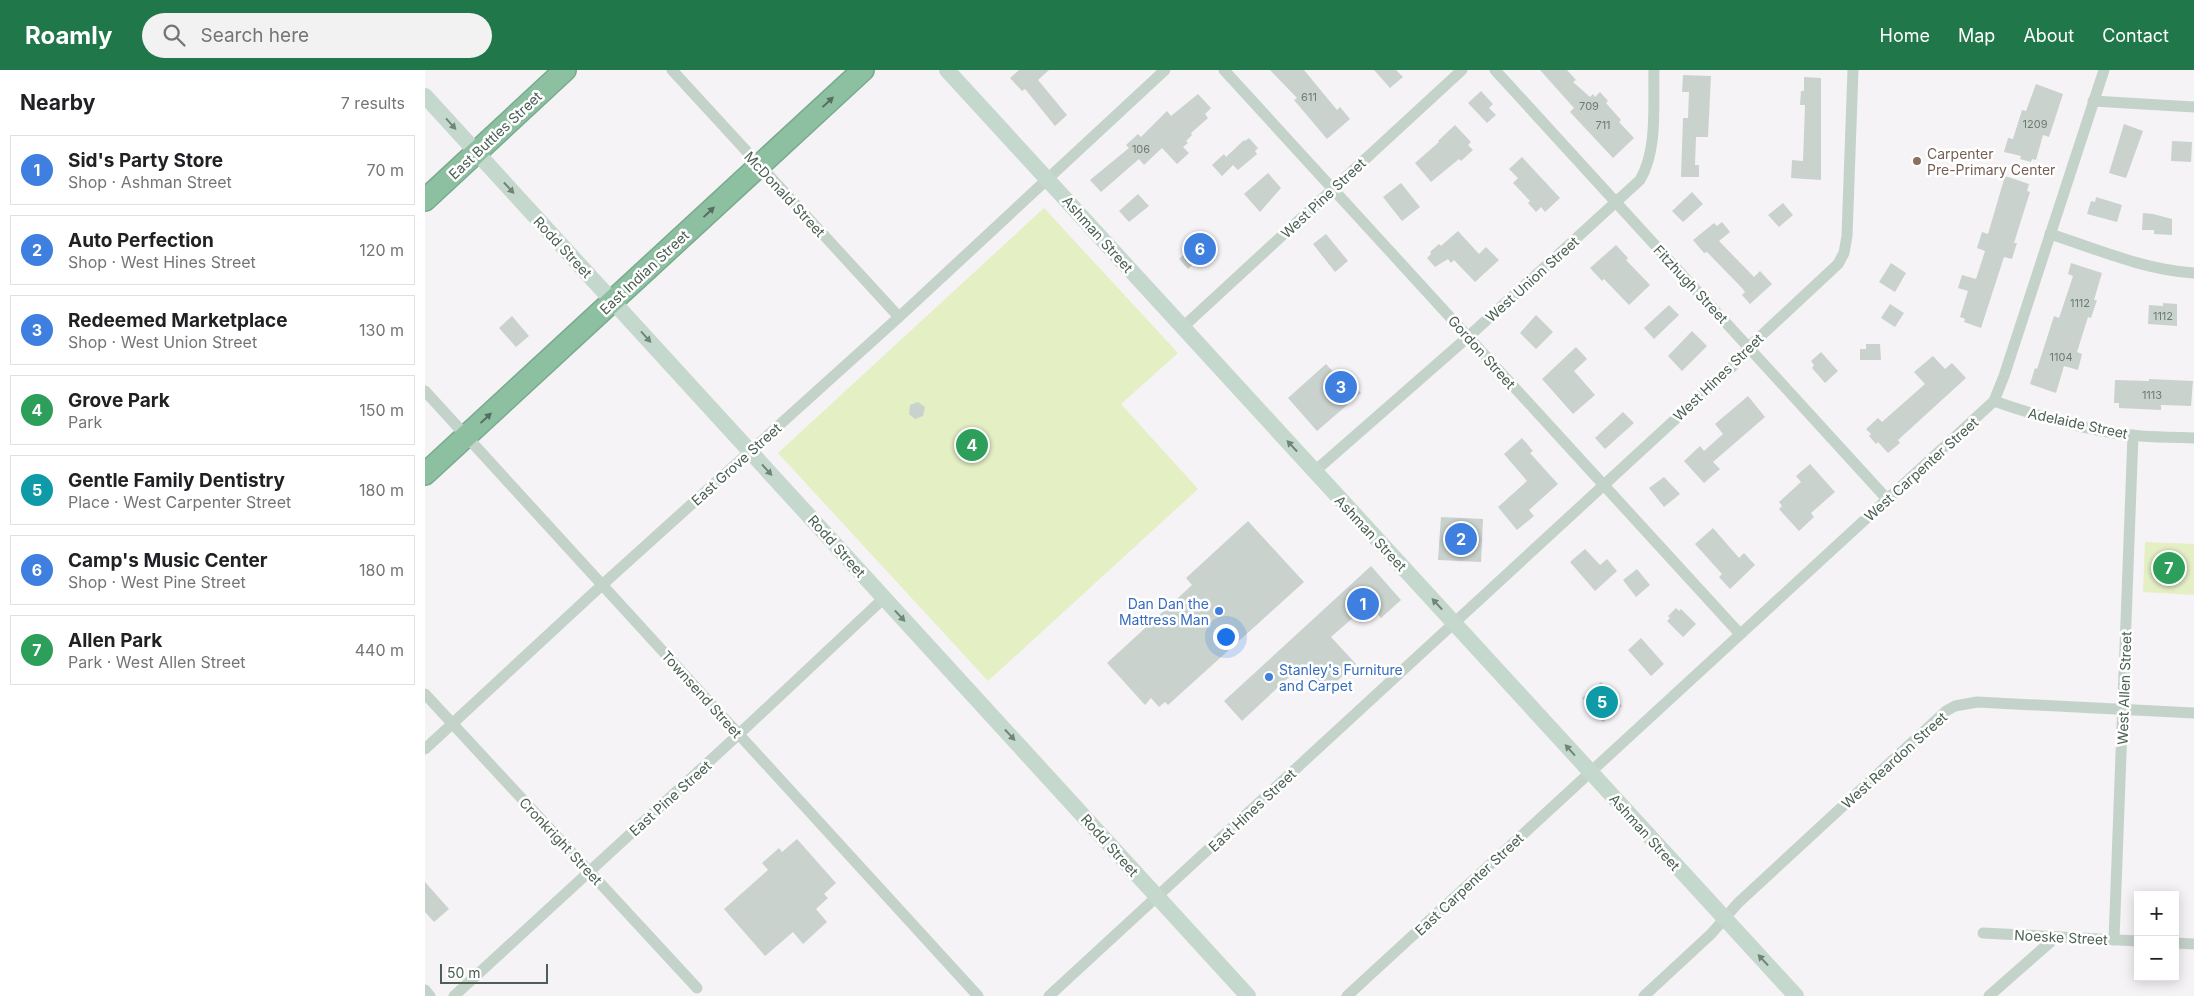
<!DOCTYPE html>
<html lang="en">
<head>
<meta charset="utf-8">
<style>
  :root { --surface:#fff; --page:#f2f2f2; --text:#202124; --muted:#757577; --line:#e0e0e0; --accent:#20774a }
  body { margin:0; font-family:Inter,sans-serif; background:var(--page); color:var(--text) }
  .controls { position:absolute; right:15px; bottom:15px; display:grid; overflow:hidden; border-radius:0px; box-shadow:0 2px 12px #0003 }
  .controls button { width:45px; height:45px; display:grid; place-items:center; padding:0; border:0; border-bottom:1px solid var(--line); background:var(--surface); color:var(--text); font:25px sans-serif }
  .scale { position:absolute; left:15px; bottom:12px; width:108px; box-sizing:border-box; padding-left:5px; border:2px solid #4b6053; border-top:0; font-size:14px; line-height:18px; white-space:nowrap; color:#4b6053; -webkit-text-stroke:4px #fff; paint-order:stroke }
  .you { position:absolute; left:800px; top:566px; width:18px; height:18px; margin:-12px; border:4px solid #fff; border-radius:50%; background:#1a73e8; box-shadow:0 0 0 8px #1a73e833 }
  .badge { display:grid; place-items:center; width:32px; height:32px; border-radius:50%; background:var(--accent); color:#fff; font-size:16px; font-weight:700 }
  .pin { position:absolute; translate:-50% -50%; border:2px solid #fff; box-shadow:0 1px 5px #0006 }
  .list { margin:0; padding:0; list-style:none }
  h2 { display:flex; justify-content:space-between; align-items:center; height:65px; margin:0; padding:0 20px; font-size:21px }
  h2 small { font-size:16px; font-weight:400; color:var(--muted) }
  .list li { display:grid; grid-template-columns:32px 1fr auto; gap:15px; align-items:center; box-sizing:border-box; height:70px; margin:0 10px 10px; padding:0 10px; border:1px solid var(--line); border-radius:0px }
  .list b { display:block; font-size:19px; white-space:nowrap }
  .list p { margin:0; font-size:16px; white-space:nowrap; color:var(--muted) }
  .list em { font-size:16px; font-style:normal; color:var(--muted) }
  .icon { flex:none; width:28px; height:28px; fill:none; stroke:currentColor; stroke-width:2; stroke-linecap:round; stroke-linejoin:round }
  .map { position:relative; flex:none; width:1769px; height:926px; overflow:hidden }
  header { display:flex; align-items:center; gap:30px; box-sizing:border-box; height:70px; padding:0 25px; background:var(--accent); color:#fff }
  header strong { font-size:24px }
  nav { display:flex; gap:28px; margin-inline-start:auto; font-size:18px }
  .search { width:350px; height:45px; background:var(--page); display:flex; align-items:center; gap:12px; box-sizing:border-box; padding:0 18px; border-radius:28px; color:var(--muted); font-size:19px }
  main { display:flex }
  aside { flex:1; background:var(--surface) }
  .map>svg:first-child { display:block }
  .green { fill:#e4efc4 }
  .building { fill:#cad2ce }
  .lines { fill:none; stroke-linecap:round; stroke-linejoin:round }
  .highway-casing { stroke:#78ab8d; stroke-width:24 }
  .street { stroke:#c4d3ca; stroke-width:11 }
  .secondary { stroke:#c5d8cd; stroke-width:16 }
  .highway { stroke:#8dbfa1; stroke-width:21 }
  .oneway { fill:#556e5f }
  .oneway2 { fill:#708478 }
  .education-dot { fill:#8d6e63; stroke:#fff; stroke-width:2 }
  .shop-dot { fill:#3f7fe0; stroke:#fff; stroke-width:2 }
  .labels { text-anchor:middle; dominant-baseline:central; stroke-width:5; stroke-linejoin:round; paint-order:stroke }
  .number-label { font-size:11px; fill:#6b7c72 }
  .street-label { font-size:14px; fill:#4b6053; stroke:#fff }
  .education-label { font-size:14px; fill:#785e54; stroke:#fff; text-anchor:start }
  .shop-label { font-size:14px; fill:#366cbe; stroke:#fff; text-anchor:end }
</style>
</head>
<body>
<header>
<strong>Roamly</strong>
<div class="search"><svg class="icon" aria-label="search" viewBox="0 0 24 24"><circle cx="10" cy="10" r="6"/><path d="M15 15l6 6"/></svg>Search here</div>
<nav><a>Home</a><a>Map</a><a>About</a><a>Contact</a></nav>
</header>
<main>
<aside>
<h2>Nearby<small>7 results</small></h2>
<ul class="list">
<li><span class="badge" style="background:#3f7fe0">1</span><div><b>Sid's Party Store</b><p>Shop · Ashman Street</p></div><em>70 m</em></li>
<li><span class="badge" style="background:#3f7fe0">2</span><div><b>Auto Perfection</b><p>Shop · West Hines Street</p></div><em>120 m</em></li>
<li><span class="badge" style="background:#3f7fe0">3</span><div><b>Redeemed Marketplace</b><p>Shop · West Union Street</p></div><em>130 m</em></li>
<li><span class="badge" style="background:#2e9e5b">4</span><div><b>Grove Park</b><p>Park</p></div><em>150 m</em></li>
<li><span class="badge" style="background:#0f9aa8">5</span><div><b>Gentle Family Dentistry</b><p>Place · West Carpenter Street</p></div><em>180 m</em></li>
<li><span class="badge" style="background:#3f7fe0">6</span><div><b>Camp's Music Center</b><p>Shop · West Pine Street</p></div><em>180 m</em></li>
<li><span class="badge" style="background:#2e9e5b">7</span><div><b>Allen Park</b><p>Park · West Allen Street</p></div><em>440 m</em></li>
</ul>
</aside>
<div class="map">
<svg width="1769" height="926" viewBox="0 0 1769 926">
  <rect width="100%" height="100%" fill="#f5f3f5"/>
  <g class="green">
    <path d="M619 138 753 283 696 334 773 419 563 611 353 383Z"/>
    <path d="M1720 472 1769 474V525L1718 522Z"/>
  </g>
  <g class="building">
    <path d="M594 0H624L613 10 642 45 630 56 600 19 597 21 585 8Z"/>
    <path d="M845 0H879L912 40 915 37 925 49 902 69 869 30 872 28Z"/>
    <path d="M949 0H971L978 7 965 18Z"/>
    <path d="M1115 0H1142L1151 10 1148 12 1165 27 1168 24 1170 27 1175 22 1183 31 1181 33 1196 50 1194 52 1209 68 1188 88 1145 42 1149 38Z"/>
    <path d="M1258 5 1286 6 1283 67H1271L1270 95H1274V107H1256L1258 48H1263L1264 22H1257Z"/>
    <path d="M1379 7 1396 8V110L1366 108 1367 90 1378 91 1380 35H1375L1376 21H1379Z"/>
    <path d="M1611 14 1638 24 1624 67 1618 65 1611 90 1607 89 1606 92 1595 89 1596 86 1579 82 1583 68 1588 69 1597 40 1601 41Z"/>
    <path d="M1056 21 1068 34 1064 38 1071 45 1062 53 1043 33Z"/>
    <path d="M773 24 786 38 780 44 783 48 766 63 767 65 761 71 763 73 758 77 764 83 752 94 737 78 719 95 714 89 676 122 665 110 704 78 701 75 713 64 716 67 742 41 746 46Z"/>
    <path d="M1699 54 1718 61 1701 108 1684 103Z"/>
    <path d="M1030 55 1046 72 1043 75 1048 80 1036 91 1034 89 1006 112 990 93 1014 72 1013 71Z"/>
    <path d="M824 68 833 78 830 81 832 84 813 100 808 95 797 106 787 95 799 84 801 87 819 70 820 71Z"/>
    <path d="M1747 71 1767 72 1766 92 1746 91Z"/>
    <path d="M1097 87 1135 128 1120 142 1116 137 1111 142 1103 133 1105 131 1088 113 1093 108 1084 99Z"/>
    <path d="M843 103 856 118 835 142 819 124Z"/>
    <path d="M1580 106 1604 114 1602 121 1605 122 1589 173H1592L1587 189 1579 187 1556 258 1539 252 1540 249 1535 247 1543 221 1533 218 1537 205 1551 209 1560 181 1552 178 1557 162 1563 164Z"/>
    <path d="M976 113 995 137 977 151 958 127Z"/>
    <path d="M1267 122 1278 134 1258 152 1247 141Z"/>
    <path d="M713 124 724 136 704 152 694 141Z"/>
    <path d="M1671 127 1697 135 1692 152 1662 144 1666 131 1670 132Z"/>
    <path d="M1358 133 1368 145 1354 157 1343 145Z"/>
    <path d="M1718 143 1728 144 1747 149V165L1729 164V160H1717Z"/>
    <path d="M1297 152 1305 162 1294 171 1329 207 1335 201 1347 214 1325 234 1317 225 1320 222 1317 218 1282 182 1279 183 1268 170 1289 153 1292 156Z"/>
    <path d="M1033 161 1054 184 1061 177 1074 190 1050 212 1029 190 1026 193 1023 189 1010 197 1002 188 1006 184 1005 182 1014 174 1016 176Z"/>
    <path d="M774 162 791 181 774 197 770 192 763 199 754 189 762 181 758 177Z"/>
    <path d="M901 164 923 191 910 202 888 174Z"/>
    <path d="M1191 175 1203 188 1201 190 1225 215 1204 235 1179 209 1177 211 1165 198Z"/>
    <path d="M1466 193 1481 203 1470 222 1454 212Z"/>
    <path d="M1646 193 1677 203 1669 230H1672L1666 248 1663 247 1652 282 1657 284 1653 300 1639 296 1631 323 1605 314 1610 298 1612 299 1629 246 1634 248 1648 206 1643 204Z"/>
    <path d="M1738 233 1752 234V256L1723 254 1724 235 1738 236Z"/>
    <path d="M1465 234 1479 243 1470 257 1456 248Z"/>
    <path d="M1244 235 1254 245 1229 269 1219 258Z"/>
    <path d="M1111 245 1128 262 1111 279 1095 263Z"/>
    <path d="M87 246 104 266 91 277 74 258Z"/>
    <path d="M1267 261 1282 276 1257 301 1243 286Z"/>
    <path d="M1441 274H1455L1456 290H1435V279H1441Z"/>
    <path d="M1151 277 1162 289 1149 301 1170 325 1148 344 1117 309Z"/>
    <path d="M1396 282 1413 301 1400 313 1387 298 1389 295 1386 291Z"/>
    <path d="M1508 286 1520 299 1527 293 1541 308 1473 370 1475 373 1463 383 1453 372 1451 374 1444 366 1446 364 1441 359 1453 348 1457 352 1500 314 1489 302Z"/>
    <path d="M901 294 911 305 916 301 936 323 892 361 863 328Z"/>
    <path d="M1724 309 1768 311 1766 336 1736 335V340L1694 338V333H1689L1690 310 1724 311Z"/>
    <path d="M1323 326 1340 347 1288 392 1295 399 1279 413 1259 391 1275 376 1279 381 1298 364 1290 354Z"/>
    <path d="M493 332 500 337 498 346 490 349 484 344 485 335Z"/>
    <path d="M1198 342 1209 353 1180 379 1170 368Z"/>
    <path d="M1097 368 1108 381 1105 383 1133 414 1104 440 1109 446 1092 460 1073 437 1102 411 1079 384Z"/>
    <path d="M1385 394 1410 422 1386 443 1389 447 1374 461 1354 439 1357 436 1354 432 1376 412 1371 406Z"/>
    <path d="M1239 407 1255 424 1239 437 1224 418Z"/>
    <path d="M1016 447 1058 449 1056 492 1013 490Z"/>
    <path d="M823 451 879 512 743 635 740 632 734 637 726 628 720 635 682 593 767 515 761 508Z"/>
    <path d="M1288 458 1314 488 1319 483 1330 495 1305 519 1294 507 1297 504 1270 474Z"/>
    <path d="M1160 479 1175 495 1182 489 1192 501 1170 521 1145 492Z"/>
    <path d="M946 496 976 530 956 548 949 540 935 553 930 546 906 567 931 594 902 620 878 594 817 651 799 631Z"/>
    <path d="M1212 499 1225 515 1211 527 1198 510Z"/>
    <path d="M1251 538 1254 541 1256 539 1271 554 1258 567 1242 551 1245 548 1243 546Z"/>
    <path d="M1216 568 1239 594 1226 606 1203 580Z"/>
    <path d="M1176 612 1197 636 1178 652 1157 628Z"/>
    <path d="M372 769 411 813 399 824 403 828 391 839 402 852 378 874 368 862 340 886 299 839 343 800 337 793 354 778 357 782Z"/>
    <path d="M0 812 24 839 9 852 0 842Z"/>
  </g>
  <g class="lines">
    <g class="highway-casing">
      <g id="highway">
        <path d="M0 130 140 0"/>
        <path d="M0 404 438 0"/>
      </g>
    </g>
    <g class="street">
      <path d="M247 0 474 247"/>
      <path d="M799 0 1315 564"/>
      <path d="M1070 0 1462 429"/>
      <path d="M1668 31 1769 37"/>
      <path d="M1625 164C1672 179 1719 200 1769 203"/>
      <path d="M758 257 1037 0"/>
      <path d="M0 321 553 926"/>
      <path d="M1569 331C1603 343 1640 354 1677 361 1707 367 1738 367 1769 368"/>
      <path d="M890 401 1043 267 1215 110C1233 80 1228 34 1229 0"/>
      <path d="M0 624 272 918"/>
      <path d="M0 679 177 515 474 247 740 0"/>
      <path d="M1558 863 1713 871"/>
      <path d="M1689 870 1708 365"/>
      <path d="M1750 873 1769 874"/>
      <path d="M0 920 5 926"/>
      <path d="M29 926 314 664 459 528"/>
      <path d="M624 926 1307 297 1324 277 1413 194 1419 183 1422 166 1428 0"/>
      <path d="M922 926 1569 331 1579 306 1679 0"/>
      <path d="M1219 926 1286 864 1313 833 1521 641 1530 636 1552 632 1769 643"/>
      <path d="M1564 926 1631 867"/>
    </g>
    <g class="secondary">
      <path d="M522 0 1371 926"/>
      <path d="M0 26 823 926"/>
    </g>
    <use href="#highway" class="highway"/>
  </g>
  <defs><path id="oneway-solid" d="M-6-.8H1V-3.2L6.5 0L1 3.2V.8H-6Z" transform="scale(1.25)"/></defs>
  <g class="oneway">
    <use href="#oneway-solid" transform="translate(403 32) rotate(-43)"/>
    <use href="#oneway-solid" transform="translate(284 142) rotate(-43)"/>
    <use href="#oneway-solid" transform="translate(61 348) rotate(-43)"/>
  </g>
  <g class="oneway2">
    <use href="#oneway-solid" transform="translate(26 54) rotate(48)"/>
    <use href="#oneway-solid" transform="translate(84 118) rotate(47)"/>
    <use href="#oneway-solid" transform="translate(221 267) rotate(48)"/>
    <use href="#oneway-solid" transform="translate(867 376) rotate(-133)"/>
    <use href="#oneway-solid" transform="translate(342 400) rotate(48)"/>
    <use href="#oneway-solid" transform="translate(1012 534) rotate(-133)"/>
    <use href="#oneway-solid" transform="translate(475 546) rotate(47)"/>
    <use href="#oneway-solid" transform="translate(585 665) rotate(47)"/>
    <use href="#oneway-solid" transform="translate(1145 680) rotate(-132)"/>
    <use href="#oneway-solid" transform="translate(1338 890) rotate(-133)"/>
  </g>
  <circle class="education-dot" cx="1492" cy="91" r="5"/>
  <g class="shop-dot">
    <circle cx="794" cy="541" r="5"/>
    <circle cx="844" cy="607" r="5"/>
  </g>
  <g class="labels">
    <g class="number-label">
      <text x="884" y="27">611</text>
      <text x="1164" y="36">709</text>
      <text x="1610" y="54">1209</text>
      <text x="1178" y="55">711</text>
      <text x="716" y="79">106</text>
      <text x="1655" y="233">1112</text>
      <text x="1738" y="246">1112</text>
      <text x="1636" y="287">1104</text>
      <text x="1727" y="325">1113</text>
    </g>
    <g class="street-label">
      <text transform="translate(70 65) rotate(-43)">East Buttles Street</text>
      <text transform="translate(360 124) rotate(47)">McDonald Street</text>
      <text transform="translate(898 128) rotate(-43)">West Pine Street</text>
      <text transform="translate(673 164) rotate(48)">Ashman Street</text>
      <text transform="translate(138 177) rotate(47)">Rodd Street</text>
      <text transform="translate(219 202) rotate(-43)">East Indian Street</text>
      <text transform="translate(1107 209) rotate(-42)">West Union Street</text>
      <text transform="translate(1266 214) rotate(47)">Fitzhugh Street</text>
      <text transform="translate(1057 282) rotate(48)">Gordon Street</text>
      <text transform="translate(1293 307) rotate(-44)">West Hines Street</text>
      <text transform="translate(1653 353) rotate(12)">Adelaide Street</text>
      <text transform="translate(311 394) rotate(-42)">East Grove Street</text>
      <text transform="translate(1496 399) rotate(-42)">West Carpenter Street</text>
      <text transform="translate(946 463) rotate(47)">Ashman Street</text>
      <text transform="translate(412 476) rotate(48)">Rodd Street</text>
      <text transform="translate(1699 618) rotate(-88)">West Allen Street</text>
      <text transform="translate(277 624) rotate(48)">Townsend Street</text>
      <text transform="translate(1469 690) rotate(-42)">West Reardon Street</text>
      <text transform="translate(245 728) rotate(-42)">East Pine Street</text>
      <text transform="translate(827 740) rotate(-43)">East Hines Street</text>
      <text transform="translate(1220 762) rotate(48)">Ashman Street</text>
      <text transform="translate(136 771) rotate(47)">Cronkright Street</text>
      <text transform="translate(685 775) rotate(48)">Rodd Street</text>
      <text transform="translate(1044 814) rotate(-43)">East Carpenter Street</text>
      <text transform="translate(1636 867) rotate(3)">Noeske Street</text>
    </g>
    <g class="education-label">
      <text x="1502" y="83">Carpenter<tspan x="1502" dy="16">Pre-Primary Center</tspan></text>
    </g>
    <g class="shop-label">
      <text x="784" y="533">Dan Dan the<tspan x="784" dy="16">Mattress Man</tspan></text>
      <text x="854" y="599" text-anchor="start">Stanley's Furniture<tspan x="854" dy="16">and Carpet</tspan></text>
    </g>
  </g>
</svg>
<div class="controls">
<button>+</button>
<button>−</button>
</div>
<div class="scale">50 m</div>
<div class="you"></div>
<div class="pin badge" style="left:938px;top:534px;background:#3f7fe0">1</div>
<div class="pin badge" style="left:1036px;top:469px;background:#3f7fe0">2</div>
<div class="pin badge" style="left:916px;top:317px;background:#3f7fe0">3</div>
<div class="pin badge" style="left:547px;top:375px;background:#2e9e5b">4</div>
<div class="pin badge" style="left:1177px;top:632px;background:#0f9aa8">5</div>
<div class="pin badge" style="left:775px;top:179px;background:#3f7fe0">6</div>
<div class="pin badge" style="left:1744px;top:498px;background:#2e9e5b">7</div>
</div>
</main>
</body>
</html>
